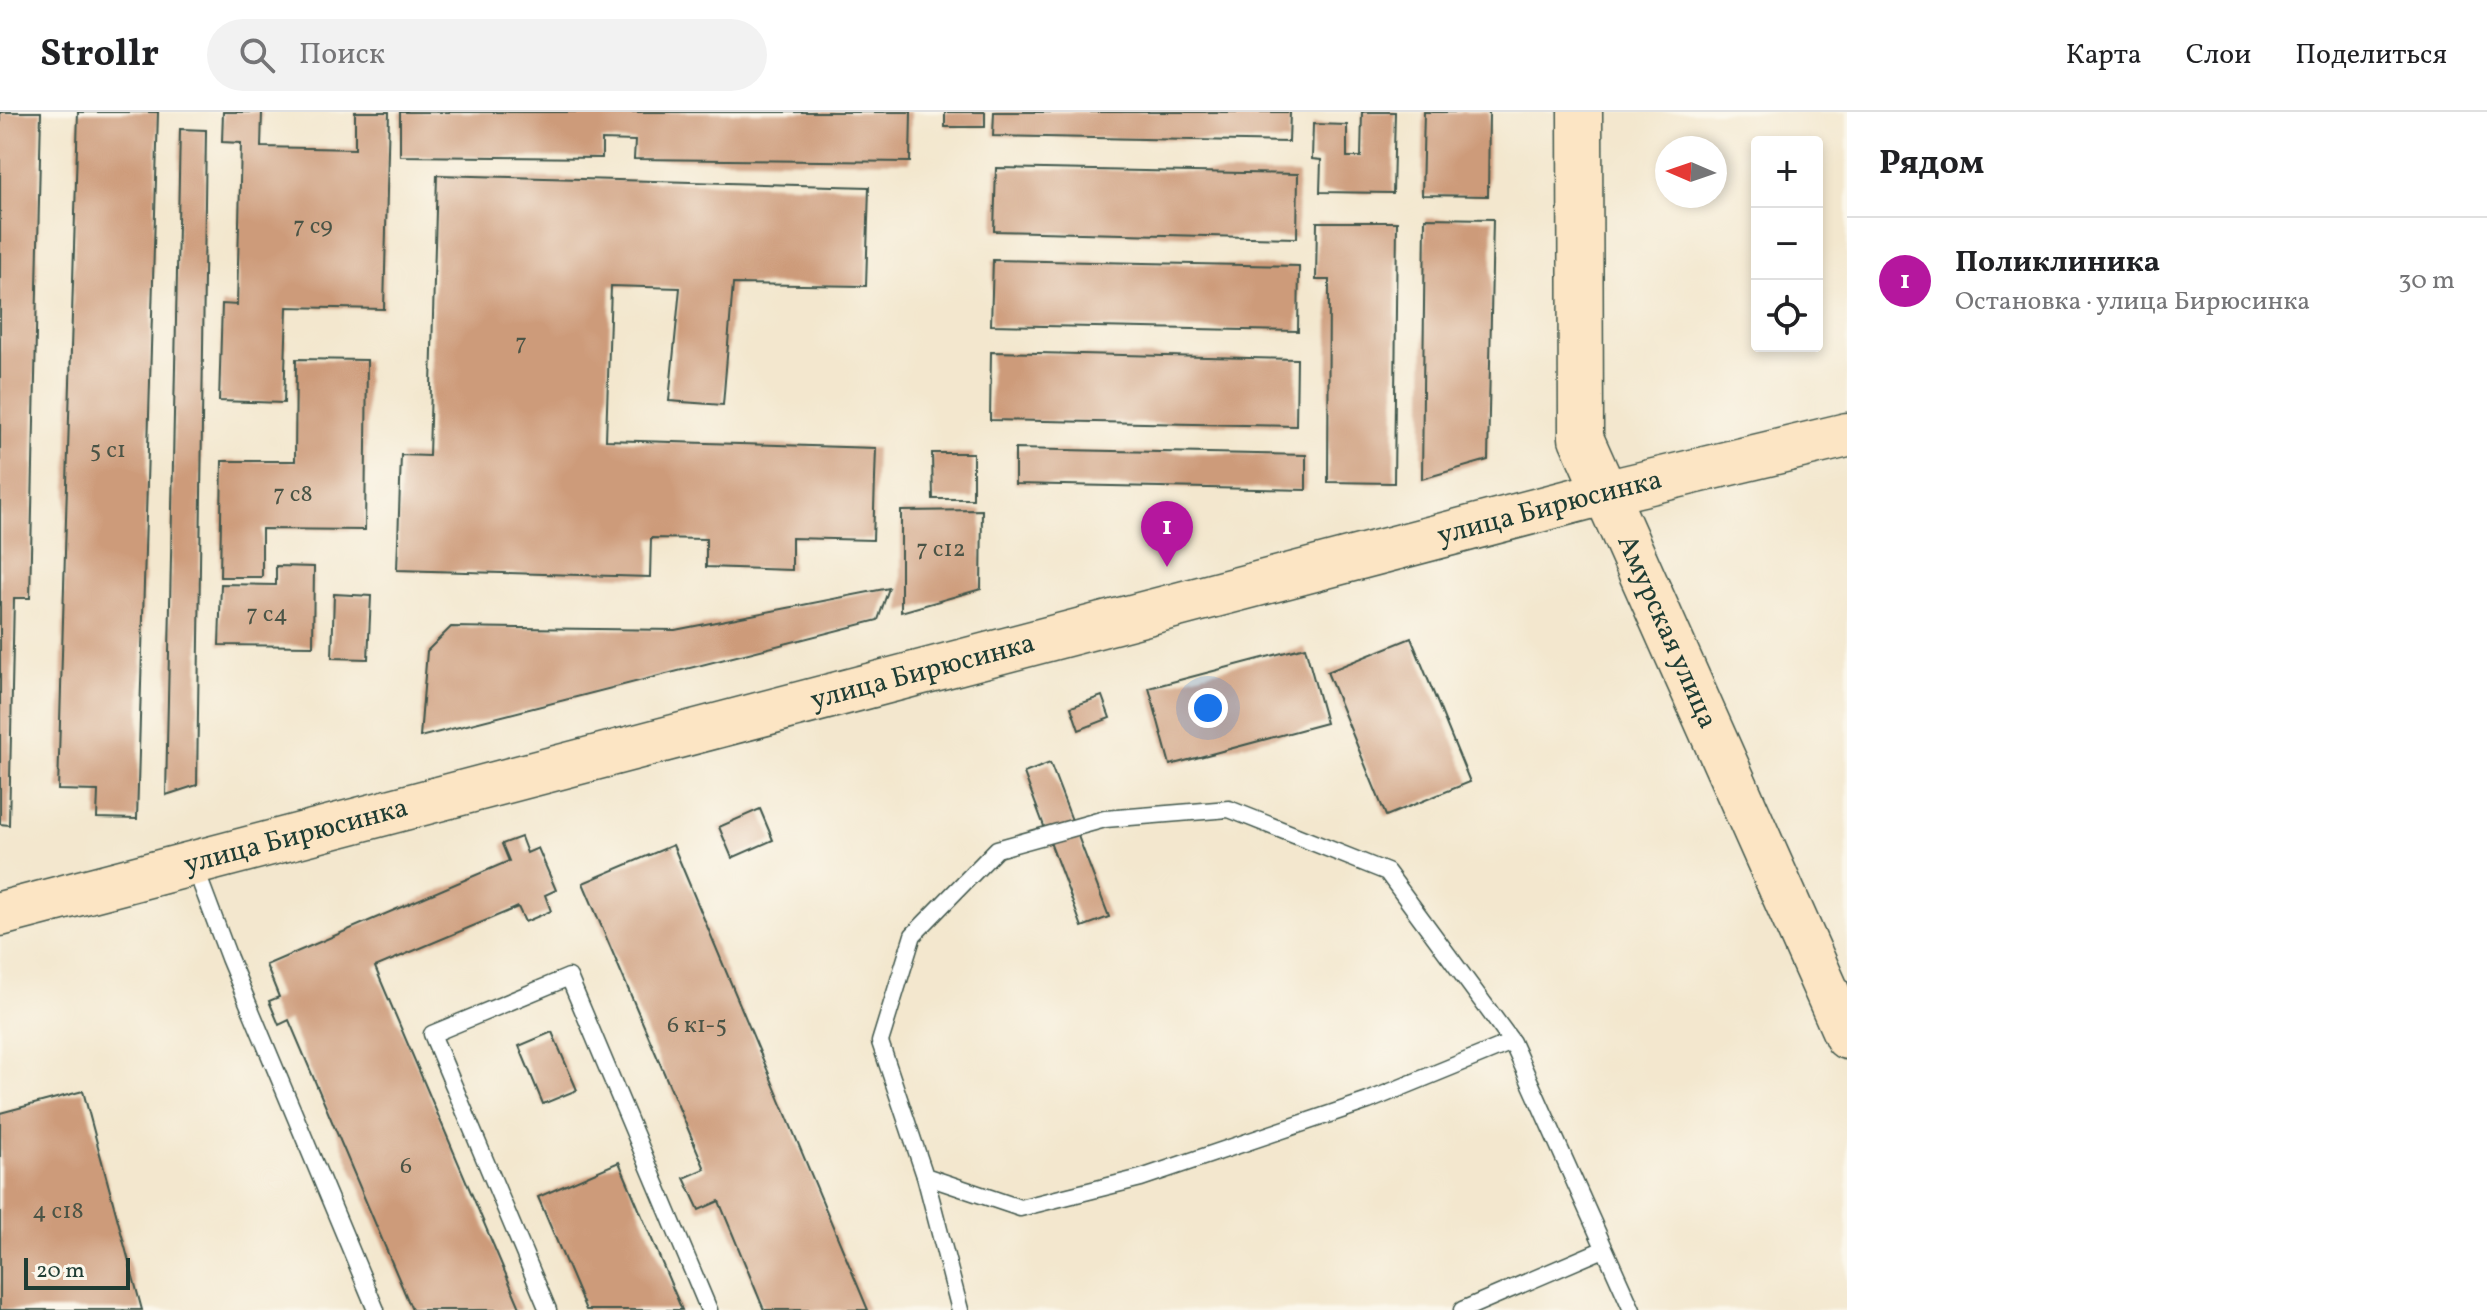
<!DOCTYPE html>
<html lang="ru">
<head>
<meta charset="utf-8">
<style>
  :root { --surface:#fff; --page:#f2f2f2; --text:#202124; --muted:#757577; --line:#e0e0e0; --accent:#b5179e }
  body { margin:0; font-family:Vollkorn,serif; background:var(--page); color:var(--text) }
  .controls { position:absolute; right:24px; top:24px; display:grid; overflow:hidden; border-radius:8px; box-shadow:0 4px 12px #0003 }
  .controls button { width:72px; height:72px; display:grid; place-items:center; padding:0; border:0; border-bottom:2px solid var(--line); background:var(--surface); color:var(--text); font:40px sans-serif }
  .compass { position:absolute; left:1655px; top:24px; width:72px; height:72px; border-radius:50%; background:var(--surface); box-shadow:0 4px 12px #0003; rotate:272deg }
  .scale { position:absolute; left:24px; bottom:20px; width:106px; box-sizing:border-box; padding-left:8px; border:4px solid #1f3d34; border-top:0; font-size:22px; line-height:28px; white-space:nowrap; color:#1f3d34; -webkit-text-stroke:6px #fbf7ec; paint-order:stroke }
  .you { position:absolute; left:1208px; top:596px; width:28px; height:28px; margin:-20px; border:6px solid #fff; border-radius:50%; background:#1a73e8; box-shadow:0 0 0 12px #1a73e833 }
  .badge { display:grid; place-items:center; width:52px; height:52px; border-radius:50%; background:var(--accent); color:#fff; font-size:26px; font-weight:700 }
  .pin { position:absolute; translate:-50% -66px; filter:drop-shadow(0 2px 4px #0008) }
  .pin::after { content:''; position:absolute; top:42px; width:28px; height:24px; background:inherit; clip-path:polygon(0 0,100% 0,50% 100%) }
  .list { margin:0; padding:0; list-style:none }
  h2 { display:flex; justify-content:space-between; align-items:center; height:104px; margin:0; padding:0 32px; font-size:34px }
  h2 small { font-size:26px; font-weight:400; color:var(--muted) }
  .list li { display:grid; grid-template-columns:52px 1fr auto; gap:24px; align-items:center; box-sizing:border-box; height:128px; padding:0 32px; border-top:2px solid var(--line) }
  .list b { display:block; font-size:30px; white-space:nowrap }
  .list p { margin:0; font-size:26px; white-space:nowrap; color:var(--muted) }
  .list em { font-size:26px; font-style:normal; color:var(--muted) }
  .icon { flex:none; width:44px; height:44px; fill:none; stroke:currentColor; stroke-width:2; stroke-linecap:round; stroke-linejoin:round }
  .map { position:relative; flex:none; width:1847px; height:1198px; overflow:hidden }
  header { display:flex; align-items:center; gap:48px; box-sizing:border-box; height:112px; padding:0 40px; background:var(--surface); border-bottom:2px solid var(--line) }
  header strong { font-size:38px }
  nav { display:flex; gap:44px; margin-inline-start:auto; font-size:28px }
  .search { width:560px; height:72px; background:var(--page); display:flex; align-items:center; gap:20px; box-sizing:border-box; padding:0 28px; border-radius:44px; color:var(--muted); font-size:30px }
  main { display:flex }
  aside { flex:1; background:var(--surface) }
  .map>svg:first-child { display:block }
  .building { fill:#cd9b7a }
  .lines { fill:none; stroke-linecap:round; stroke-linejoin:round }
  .lane-casing { stroke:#3f564b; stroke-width:19 }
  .secondary-casing { stroke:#3f564b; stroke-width:47 }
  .lane { stroke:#fff; stroke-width:16 }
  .secondary { stroke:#fce5c4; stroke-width:44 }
  .labels { text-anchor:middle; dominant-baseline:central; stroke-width:7; stroke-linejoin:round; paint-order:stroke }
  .number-label { font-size:24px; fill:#4a5446 }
  .street-label { font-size:28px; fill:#1f3d34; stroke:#fbf7ec }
</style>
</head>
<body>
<header>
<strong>Strollr</strong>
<div class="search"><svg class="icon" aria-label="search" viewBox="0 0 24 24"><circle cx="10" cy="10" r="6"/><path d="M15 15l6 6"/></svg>Поиск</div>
<nav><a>Карта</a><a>Слои</a><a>Поделиться</a></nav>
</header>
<main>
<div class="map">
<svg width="1847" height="1198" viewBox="0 0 1847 1198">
  <rect width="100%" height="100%" fill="#fbf7ec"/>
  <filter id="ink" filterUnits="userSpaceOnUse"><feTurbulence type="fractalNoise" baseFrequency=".0125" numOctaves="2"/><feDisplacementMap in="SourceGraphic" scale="16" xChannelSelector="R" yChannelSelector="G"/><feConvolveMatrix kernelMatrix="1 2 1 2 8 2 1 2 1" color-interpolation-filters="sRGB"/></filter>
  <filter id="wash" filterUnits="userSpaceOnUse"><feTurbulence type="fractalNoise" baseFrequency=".006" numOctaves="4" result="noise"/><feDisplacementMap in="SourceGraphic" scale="32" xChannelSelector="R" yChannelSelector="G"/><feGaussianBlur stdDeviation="1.8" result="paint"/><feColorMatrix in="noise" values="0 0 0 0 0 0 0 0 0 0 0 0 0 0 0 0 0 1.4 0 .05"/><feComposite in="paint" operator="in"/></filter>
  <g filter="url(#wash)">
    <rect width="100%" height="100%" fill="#f3e7ce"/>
    <g id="blocks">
      <g class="building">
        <path d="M0 0H41L30 486H14L9 713 0 712Z"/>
        <path d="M78 0H158L137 707 97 706 98 679 58 678Z"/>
        <path d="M223 0H262L261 35 355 37V0H389L384 197 287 195 284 291 219 289 222 192 237 193 241 31 222 30Z"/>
        <path d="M400 0H911L910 50 634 47 635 29 602 28V46L400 44Z"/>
        <rect x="945" y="0" width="40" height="15"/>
        <path d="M994 0H1290L1289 30 993 24Z"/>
        <path d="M1362 0H1395L1393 81 1320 80 1321 48 1312 47 1313 12 1347 13V45H1361Z"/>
        <path d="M1424 0H1489L1488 84 1422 83Z"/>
        <path d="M180 17 206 18 197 673 166 683Z"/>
        <path d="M996 56 1298 62 1297 126 994 119Z"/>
        <path d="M437 63 869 75 866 174 733 172 723 293 669 289 680 176 611 174 606 328 876 336 873 428 792 426V458L706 455V427L651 426 650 465 397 458 401 343 429 344Z"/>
        <path d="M1425 106 1493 107 1488 348 1422 367Z"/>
        <path d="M1317 110H1397L1394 371 1328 370 1329 168H1316Z"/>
        <path d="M993 148 1299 154 1298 219 991 213Z"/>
        <path d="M991 240 1297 247 1296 314 990 308Z"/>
        <path d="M296 247 367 248 365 418 262 417V465H220L222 349H295Z"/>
        <path d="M1015 337 1306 343V378L1015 372Z"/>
        <path d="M932 341H973V387H933Z"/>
        <path d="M982 398 981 477 901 500V399Z"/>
        <path d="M276 454 314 455 313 534 219 533 221 472 276 473Z"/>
        <path d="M889 476 878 508 420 625 427 539 451 515 675 518Z"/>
        <path d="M334 482 371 484 368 547 332 546Z"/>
        <path d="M1411 526 1470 670 1386 704 1327 560Z"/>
        <path d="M1305 535 1326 611 1170 653 1149 576Z"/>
        <path d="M1102 584 1110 606 1079 618 1071 595Z"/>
        <path d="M1050 651 1109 805 1082 815 1024 661Z"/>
        <path d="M760 697 773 728 732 746 719 715Z"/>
        <path d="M521 725 527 741 538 736 556 778 545 783 551 799 525 810 518 795 375 855 521 1198H412L289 908 279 913 269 889 279 885 266 853 509 749 502 732Z"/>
        <path d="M673 733 868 1198H764L719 1089 699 1098 684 1066 705 1057 583 771Z"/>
        <path d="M552 920 577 978 543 992 519 934Z"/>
        <path d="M83 979 142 1198H0V1001Z"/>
        <path d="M619 1050 682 1198H586L538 1085Z"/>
      </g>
    </g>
  </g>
  <g filter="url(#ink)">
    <use href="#blocks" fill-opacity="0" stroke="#3f564b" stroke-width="2"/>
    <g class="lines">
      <g class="lane-casing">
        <g id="lane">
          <path d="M194 753 229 846 376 1198"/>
          <path d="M1512 930 1368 989 1141 1066 1020 1096 925 1064 880 930 913 823 997 737 1105 707 1229 697 1387 760 1512 930 1632 1198"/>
          <path d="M925 1064 960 1198"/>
          <path d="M548 1198 432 922 569 865 709 1198"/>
          <path d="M1462 1198 1604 1137"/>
        </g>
      </g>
      <g class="secondary-casing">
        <g id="secondary">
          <path id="s1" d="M1580 0 1581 326 1847 925"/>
          <path id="s2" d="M0 802 1604 381 1847 323"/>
        </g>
      </g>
      <use href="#lane" class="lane"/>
      <use href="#secondary" class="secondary"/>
    </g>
  </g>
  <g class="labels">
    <g class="number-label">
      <text x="313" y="115">7 с9</text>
      <text x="521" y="232">7</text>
      <text x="108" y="339">5 с1</text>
      <text x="293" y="383">7 с8</text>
      <text x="941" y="438">7 с12</text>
      <text x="267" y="503">7 с4</text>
      <text x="697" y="914">6 к1-5</text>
      <text x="406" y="1055">6</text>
      <text x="58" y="1100">4 с18</text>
    </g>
    <g class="street-label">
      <text stroke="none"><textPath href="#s2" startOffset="1602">улица Бирюсинка</textPath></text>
      <text stroke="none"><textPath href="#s1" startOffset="538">Амурская улица</textPath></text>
      <text stroke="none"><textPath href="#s2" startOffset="954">улица Бирюсинка</textPath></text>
      <text stroke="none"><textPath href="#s2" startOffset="306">улица Бирюсинка</textPath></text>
    </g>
  </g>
</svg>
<div class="controls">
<button>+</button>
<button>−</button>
<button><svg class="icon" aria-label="locate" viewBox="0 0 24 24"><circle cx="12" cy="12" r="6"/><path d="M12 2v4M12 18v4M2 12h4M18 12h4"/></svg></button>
</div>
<svg class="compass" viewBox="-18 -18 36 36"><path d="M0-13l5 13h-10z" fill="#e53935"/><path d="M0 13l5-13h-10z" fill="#757577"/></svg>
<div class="scale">20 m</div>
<div class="you"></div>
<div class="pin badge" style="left:1167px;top:455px">1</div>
</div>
<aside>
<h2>Рядом<small></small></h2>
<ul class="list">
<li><span class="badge">1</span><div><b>Поликлиника</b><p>Остановка · улица Бирюсинка</p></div><em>30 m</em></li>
</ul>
</aside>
</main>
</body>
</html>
